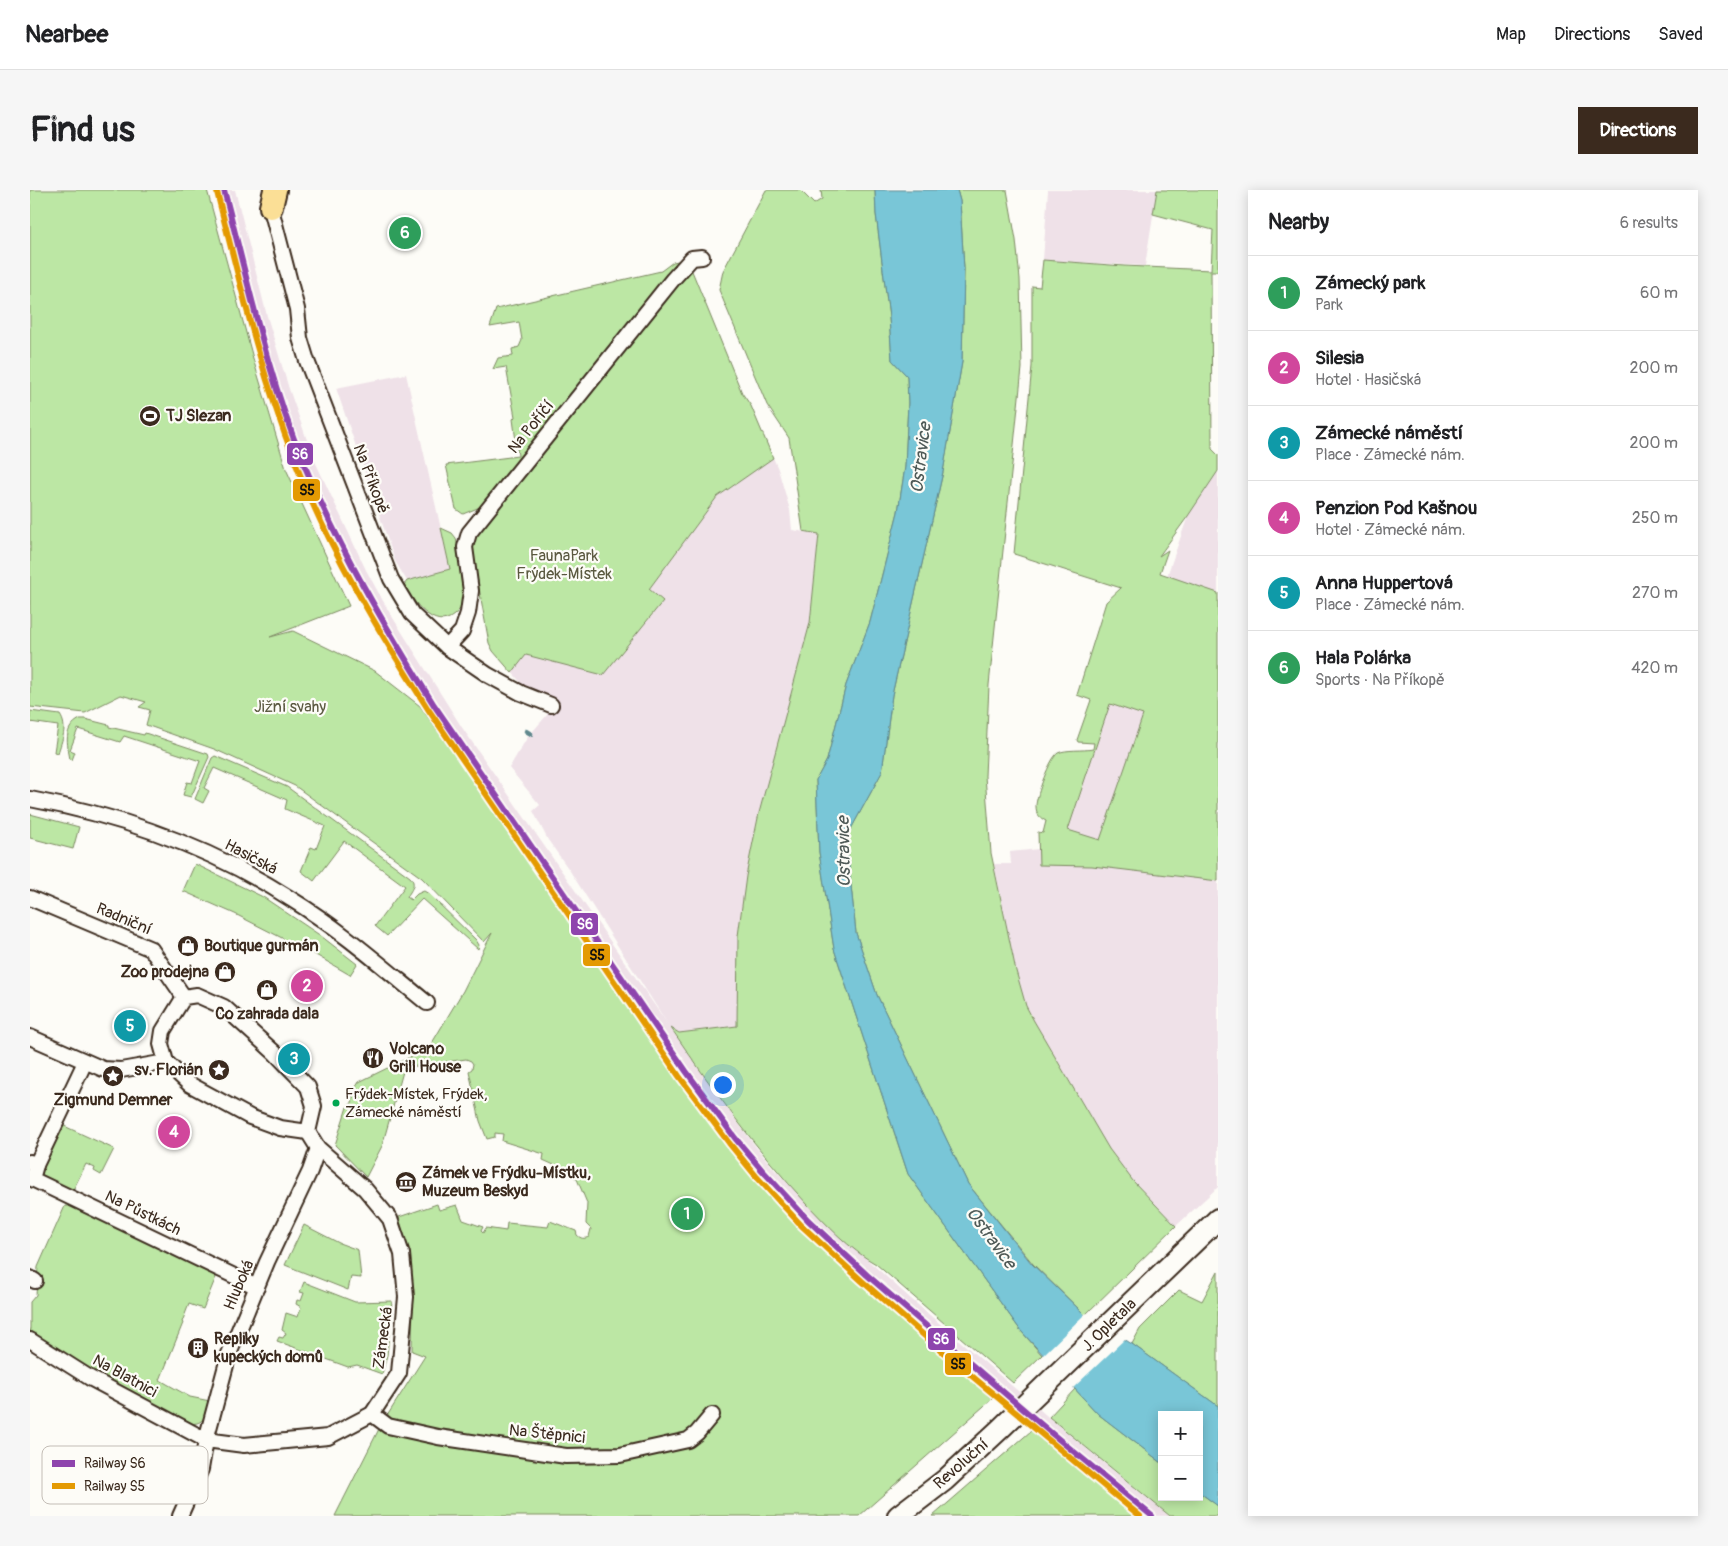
<!DOCTYPE html>
<html lang="en">
<head>
<meta charset="utf-8">
<style>
  :root { --surface:#fff; --page:#f6f6f6; --text:#202124; --muted:#757577; --line:#e0e0e0; --accent:#3b2a1e }
  body { margin:0; font-family:Pangolin,sans-serif; background:var(--page); color:var(--text) }
  .controls { position:absolute; right:15px; bottom:15px; display:grid; overflow:hidden; border-radius:0px; box-shadow:0 2px 12px #0003 }
  .controls button { width:45px; height:45px; display:grid; place-items:center; padding:0; border:0; border-bottom:1px solid var(--line); background:var(--surface); color:var(--text); font:25px sans-serif }
  .you { position:absolute; left:692px; top:894px; width:18px; height:18px; margin:-12px; border:4px solid #fff; border-radius:50%; background:#1a73e8; box-shadow:0 0 0 8px #1a73e833 }
  .badge { display:grid; place-items:center; width:32px; height:32px; border-radius:50%; background:var(--accent); color:#fff; font-size:16px; font-weight:700 }
  .pin { position:absolute; translate:-50% -50%; border:2px solid #fff; box-shadow:0 1px 5px #0006 }
  .list { margin:0; padding:0; list-style:none }
  h2 { display:flex; justify-content:space-between; align-items:center; height:65px; margin:0; padding:0 20px; font-size:21px }
  h2 small { font-size:16px; font-weight:400; color:var(--muted) }
  .list li { display:grid; grid-template-columns:32px 1fr auto; gap:15px; align-items:center; box-sizing:border-box; height:75px; padding:0 20px; border-top:1px solid var(--line) }
  .list b { display:block; font-size:19px; white-space:nowrap }
  .list p { margin:0; font-size:16px; white-space:nowrap; color:var(--muted) }
  .list em { font-size:16px; font-style:normal; color:var(--muted) }
  .map { position:relative; flex:none; width:1188px; height:1326px; overflow:hidden; border-radius:0px }
  header { display:flex; align-items:center; gap:30px; box-sizing:border-box; height:70px; padding:0 25px; background:var(--surface); border-bottom:1px solid var(--line) }
  header strong { font-size:24px }
  nav { display:flex; gap:28px; margin-inline-start:auto; font-size:18px }
  .intro { display:flex; align-items:center; justify-content:space-between; box-sizing:border-box; height:120px; padding:0 30px }
  h1 { margin:0; font-size:35px }
  .button { padding:12px 22px; border-radius:0px; background:var(--accent); color:#fff; font-size:18px; font-weight:700 }
  main { display:flex; gap:30px; padding:0 30px }
  aside { flex:1; background:var(--surface); border-radius:0px; box-shadow:0 2px 12px #0003 }
  .map>svg:first-child { display:block }
  .built { fill:#efe1e8 }
  .green { fill:#bce7a4; stroke:#7c8861; fill-rule:evenodd }
  .water { fill:#79c6d7; stroke:#60888d }
  .pier { fill:#fdfcf7 }
  .lines { fill:none; stroke-linecap:round; stroke-linejoin:round }
  .stream { stroke:#60888d; stroke-width:4.5 }
  .street-casing { stroke:#3b2a1e; stroke-width:18 }
  .secondary-casing { stroke:#3b2a1e; stroke-width:24 }
  .primary-casing { stroke:#3b2a1e; stroke-width:26 }
  .street { stroke:#fdfcf7; stroke-width:14 }
  .secondary { stroke:#fdfcf7; stroke-width:20 }
  .primary { stroke:#fbdf96; stroke-width:22 }
  .rail-1-casing { stroke:#fdfcf7; stroke-width:10 }
  .rail-2-casing { stroke:#fdfcf7; stroke-width:10 }
  .rail-1 { stroke:#8e44ad; stroke-width:6 }
  .rail-2 { stroke:#e49a03; stroke-width:6 }
  .bus-dot { fill:#00a651; stroke:#fdfcf7; stroke-width:2 }
  .labels { text-anchor:middle; dominant-baseline:central; stroke-width:4.5; stroke-linejoin:round; paint-order:stroke }
  .bus-label { font-size:15px; fill:#3b2a1e; stroke:#fdfcf7; text-anchor:start }
  .poi-label { font-size:16px; font-weight:bold; fill:#3b2a1e; stroke:#fdfcf7; text-anchor:start }
  .street-label { font-size:16px; fill:#3b2a1e; stroke:#fdfcf7 }
  .park-label { font-size:16px; fill:#5b5940; stroke:#fdfcf7 }
  .water-label { font-size:18px; font-style:italic; fill:#4e5956; stroke:#fdfcf7 }
  .key { fill:#fdfcf7; stroke:#c3bdb6; stroke-width:1 }
  .key-label { font-size:14px; fill:#3b2a1e }
  .line-badge { stroke:#fdfcf7; stroke-width:2 }
  .badge-label { font-size:14px; text-anchor:middle; font-weight:bold; fill:#fff }
  .pale-badge-label { font-size:14px; text-anchor:middle; font-weight:bold; fill:#111 }
</style>
</head>
<body>
<header>
<strong>Nearbee</strong>
<nav><a>Map</a><a>Directions</a><a>Saved</a></nav>
</header>
<div class="intro"><h1>Find us</h1><a class="button">Directions</a></div>
<main>
<div class="map">
<svg width="1188" height="1326" viewBox="0 0 1188 1326">
  <rect width="100%" height="100%" fill="#fdfcf7"/>
  <filter id="ink" filterUnits="userSpaceOnUse"><feTurbulence type="fractalNoise" baseFrequency=".02" numOctaves="2"/><feDisplacementMap in="SourceGraphic" scale="10" xChannelSelector="R" yChannelSelector="G"/><feConvolveMatrix kernelMatrix="1 2 1 2 8 2 1 2 1" color-interpolation-filters="sRGB"/></filter>
  <g filter="url(#ink)">
    <g class="built">
      <path d="M183 0H205L237 126 259 199 283 267 336 380 358 420 431 536 637 833 540 681 518 650 503 621 510 615 479 578 497 548 517 525 523 509 499 502 463 460 459 453 662 81 712 203 721 216 748 279 760 320 762 340 789 344 780 433 729 623 716 686 708 746 707 836 649 843 641 839 687 905 726 957 744 979 792 1029 880 1108 1024 1232 1139 1326H1105L1010 1248 866 1125 777 1045 751 1019 727 993 669 918 413 548 339 431 316 390 263 275 238 206 216 132Z"/>
      <path d="M1018 0H1127L1115 76 1013 70Z"/>
      <path d="M376 184 420 379 377 391 365 371 306 198Z"/>
      <path d="M1188 281V997L1146 1036 1103 991 1079 959 1004 831 996 816 986 781 964 674H981L980 662 1009 659 1008 642 1036 645 1080 514 1113 524 1137 386 1158 326Z"/>
    </g>
    <g class="green">
      <path d="M0 0H177L224 172 256 279 319 416 240 447 263 441 345 481 390 516 530 715 669 918 727 993 777 1045 962 1209 829 1326H305L350 1237 395 1166 382 1161 383 1108 380 1072 369 1027 407 1014 409 1020 427 1015 433 1030 453 1037 451 1041 453 1043 456 1038 476 1041 477 1033 518 1037 520 1031 546 1041 547 1045C551 1049 554 1049 559 1047L561 1039 556 1034 557 1013 547 989 533 979 513 970 514 964 472 951 473 944 465 943V947L457 949 450 931 439 881 442 879 443 874 441 871 436 869 374 878 352 956 336 987 305 955 317 917 322 913 323 907 321 905 329 892 394 860 402 853 433 801 462 743 454 752 392 688 265 596 184 559 116 535 120 520 109 517 116 512 91 505 55 523 0 517Z"/>
      <path d="M736 0H770L784 14 792 9 791 0H845L846 24 859 127 862 170 877 186 878 213 875 277 868 322 840 432 816 495 797 570 786 590 789 662 804 759 878 984 991 1141 1012 1165 983 1193 846 1074C819 1059 797 1035 777 1014 726 959 683 900 641 838L649 843 707 836 708 746 716 686 729 623 780 433 789 344 773 341 759 248 737 215 689 100 693 81Z"/>
      <path d="M927 0H977L986 50 990 89 992 178 959 495 955 586 961 663 986 781 996 816 1004 831 1079 959 1103 991 1146 1036 1055 1125 1003 1074 938 994 847 805 826 743 816 648 852 582 862 505 913 282 932 172 934 79 930 11Z"/>
      <path d="M1127 0H1188V81H1181L1182 259 1188 265V281L1158 326 1129 366 1138 360 1130 383 1188 403V691L1062 676 1009 675 1008 642 1013 643 1016 631C1010 628 1006 624 1006 616 1006 606 1020 568 1028 563 1036 559 1053 561 1063 559L1064 553 1048 552 1047 550 1061 510 1047 505 1076 412 1091 398 984 364 1002 176V96L1010 97 1013 70 1094 76 1181 80 1183 40 1123 24ZM1080 514 1113 525 1070 650 1038 640Z"/>
      <path d="M653 70 450 317 433 324 426 319 416 275 488 266 483 229 485 227 476 177 463 179 468 168 483 166 482 159 489 157 492 150 489 132 460 137 466 119 631 81 643 72Z"/>
      <path d="M660 80 662 81 712 203 721 216 743 268 687 307 619 399 633 411 573 485 496 465 482 483 463 461 459 453 441 354 444 346 656 82Z"/>
      <path d="M411 338 422 343 426 348C429 365 439 392 435 409 433 416 429 421 424 425 404 442 382 410 374 395L377 391 420 379Z"/>
      <path d="M0 521 30 525C38 537 32 550 28 563L24 562 28 536 0 532Z"/>
      <path d="M50 529H55L79 535V537L114 545 115 543 178 564 179 567 161 607 153 605 157 592 162 593 170 571 94 546 90 552 48 539 40 560 45 562 42 570 40 569C37 553 33 538 50 529Z"/>
      <path d="M185 566 257 597 380 687C387 694 381 700 377 707L381 710 387 704 394 701 399 704 446 750 449 755 448 759 392 709 357 746 345 736 375 696 314 651 284 691 271 681 281 657 286 659 295 636 255 619 257 610 184 578 174 598 179 601 173 613 165 609 182 568Z"/>
      <path d="M0 624 49 637 43 659 0 648Z"/>
      <path d="M165 674 233 707 291 746 327 774 320 785 267 754 266 757 253 751 254 749 205 724 153 701Z"/>
      <path d="M32 935 84 959 71 985 64 981 65 978 56 974 42 1002 9 984 19 957Z"/>
      <path d="M35 1016H43L170 1075 186 1087 173 1119 159 1114 152 1132 153 1133 130 1190 160 1207 180 1211C174 1228 175 1236 154 1233 102 1204 48 1176 0 1141V1112L6 1105 8 1077Z"/>
      <path d="M274 1035 309 1053 328 1060 331 1088 321 1087 318 1100 255 1075Z"/>
      <path d="M1188 1081V1216L1102 1154 1110 1139 1149 1100 1172 1111Z"/>
      <path d="M274 1092 325 1112 362 1111 357 1165 352 1184 327 1175 318 1177 247 1151 249 1147 253 1148 256 1143 252 1140 256 1123 268 1127 271 1117 266 1114 267 1110 271 1111 274 1103 270 1102Z"/>
      <path d="M1045 1199 1068 1224 1132 1273V1307H1169V1302L1188 1316V1326H1140L1019 1227Z"/>
      <path d="M1001 1241 1104 1326H903Z"/>
    </g>
    <path class="water" d="M845 0H927L930 11 934 79 932 172 913 282 862 505 852 582 816 648 826 743 847 805 938 994 1002 1074 1055 1125 1102 1154 1188 1216V1316L1169 1302V1225H1132V1273L1068 1224 991 1141 878 984 804 759 789 662 786 590 797 570 816 495 840 432 868 322 875 277 878 213 877 186 862 170 859 127 846 24Z"/>
    <path class="pier" d="M1056 1123 1096 1148 1042 1199 1011 1167Z"/>
    <g class="lines">
      <path class="stream" d="M496 541 501 544"/>
      <g class="street-casing">
        <g id="street">
          <path d="M239 11 267 119 270 148 277 171 361 389 382 424 417 457 458 485 491 503 521 515"/>
          <path d="M417 457 432 441 438 423 441 401 435 357 439 343 643 89 662 68 672 67"/>
          <path d="M0 609C92 626 182 658 261 709 310 739 353 777 397 813"/>
          <path d="M0 708 121 759 154 807"/>
          <path d="M167 805 194 817 245 863 278 897 284 916 278 942 250 938 220 927 159 894 136 872 131 854 133 841 154 807Z"/>
          <path d="M0 847 73 879 91 880 136 872"/>
          <path d="M0 972 6 975 2 989 227 1097"/>
          <path d="M6 975 55 872"/>
          <path d="M0 1088 5 1091"/>
          <path d="M0 1150 60 1188 176 1250 199 1164 237 1072 280 981 288 958"/>
          <path d="M342 1224 358 1236 408 1247 536 1266 590 1265 658 1250 667 1243 682 1225"/>
          <path d="M150 1326 171 1279 176 1250 214 1255 298 1247 342 1224 369 1183 376 1107 372 1064 360 1029 335 999 288 958 278 942"/>
        </g>
      </g>
      <g class="secondary-casing">
        <path id="secondary" d="M868 1326 915 1290 969 1240 1188 1029"/>
      </g>
      <g class="primary-casing">
        <path id="primary" d="M241 17 245 0"/>
      </g>
      <use href="#street" class="street"/>
      <use href="#secondary" class="secondary"/>
      <use href="#primary" class="primary"/>
      <g class="rail-1-casing">
        <path id="rail-1" d="M194 0C218 91 237 185 273 272 309 358 355 437 404 515L656 881 705 948 732 980 778 1030 837 1085 1020 1242 1122 1326"/>
      </g>
      <g class="rail-2-casing">
        <path id="rail-2" d="M187 2C210 93 231 184 265 272 299 359 348 440 398 519L649 886 699 953 726 986 772 1036 832 1091 913 1162 1110 1326"/>
      </g>
      <use href="#rail-1" class="rail-1"/>
      <use href="#rail-2" class="rail-2"/>
    </g>
  </g>
  <defs>
    <g id="stadium-disc" transform="scale(1.125)"><circle r="9.5" fill="#3b2a1e" stroke="#fdfcf7"/><path d="M0-5a6.5 5 0 1 0 0 10a6.5 5 0 1 0 0-10ZM-3.5-1.8h7v3.6h-7Z" fill="#fff"/></g>
    <g id="shop-disc" transform="scale(1.125)"><circle r="9.5" fill="#3b2a1e" stroke="#fdfcf7"/><path d="M-5-2.5h2.3a2.7 3.5 0 0 1 5.4 0H5L5.5 6h-11ZM-1.5-2.5h3a1.5 2.3 0 0 0-3 0Z" fill="#fff"/></g>
    <g id="restaurant-disc" transform="scale(1.125)"><circle r="9.5" fill="#3b2a1e" stroke="#fdfcf7"/><path d="M-5-6h1v4h1v-4h1v4h1v-4h1v5L-1.5 .5V6h-2V.5L-5-1ZM5-6V6H3V1.5H1.5Q1.5-4 5-6Z" fill="#fff"/></g>
    <g id="sight-disc" transform="scale(1.125)"><circle r="9.5" fill="#3b2a1e" stroke="#fdfcf7"/><path d="M0-6L1.8-2.2L6-1.7L2.9 1.2L3.7 5.4L0 3.3L-3.7 5.4L-2.9 1.2L-6-1.7L-1.8-2.2Z" fill="#fff"/></g>
    <g id="museum-disc" transform="scale(1.125)"><circle r="9.5" fill="#3b2a1e" stroke="#fdfcf7"/><path d="M0-6L6-3V-2H-6V-3ZM-5-1h2V3h-2ZM-1-1h2V3h-2ZM3-1h2V3H3ZM-6 4H6V6H-6Z" fill="#fff"/></g>
    <g id="building-disc" transform="scale(1.125)"><circle r="9.5" fill="#3b2a1e" stroke="#fdfcf7"/><path d="M-4-6H4V6H1V3H-1V6H-4ZM-2.5-4.3h1.7v1.8h-1.7ZM.8-4.3h1.7v1.8H.8ZM-2.5-1h1.7V.8h-1.7ZM.8-1h1.7V.8H.8Z" fill="#fff"/></g>
  </defs>
  <g fill-rule="evenodd">
    <use href="#stadium-disc" x="120" y="226"/>
    <use href="#shop-disc" x="158" y="756"/>
    <use href="#shop-disc" x="195" y="782"/>
    <use href="#shop-disc" x="237" y="800"/>
    <use href="#restaurant-disc" x="343" y="868"/>
    <use href="#sight-disc" x="189" y="880"/>
    <use href="#sight-disc" x="83" y="886"/>
    <use href="#museum-disc" x="376" y="992"/>
    <use href="#building-disc" x="168" y="1158"/>
  </g>
  <circle class="bus-dot" cx="306" cy="913" r="4.5"/>
  <g class="labels">
    <g class="bus-label">
      <text x="315" y="904">Frýdek-Místek, Frýdek,<tspan x="315" dy="18">Zámecké náměstí</tspan></text>
    </g>
    <g class="poi-label">
      <text x="136" y="226">TJ Slezan</text>
      <text x="174" y="756">Boutique gurmán</text>
      <text x="179" y="782" text-anchor="end">Zoo prodejna</text>
      <text x="237" y="824" text-anchor="middle">Co zahrada dala</text>
      <text x="359" y="859">Volcano<tspan x="359" dy="18">Grill House</tspan></text>
      <text x="173" y="880" text-anchor="end">sv. Florián</text>
      <text x="83" y="910" text-anchor="middle">Zigmund Demner</text>
      <text x="392" y="983">Zámek ve Frýdku-Místku,<tspan x="392" dy="18">Muzeum Beskyd</tspan></text>
      <text x="184" y="1149">Repliky<tspan x="184" dy="18">kupeckých domů</tspan></text>
    </g>
    <g class="street-label">
      <text transform="translate(501 237) rotate(-51)">Na Poříčí</text>
      <text transform="translate(341 289) rotate(69)">Na Příkopě</text>
      <text transform="translate(221 667) rotate(28)">Hasičská</text>
      <text transform="translate(94 729) rotate(23)">Radniční</text>
      <text transform="translate(113 1023) rotate(26)">Na Půstkách</text>
      <text transform="translate(209 1095) rotate(-67)">Hluboká</text>
      <text transform="translate(1079 1135) rotate(-44)">J. Opletala</text>
      <text transform="translate(353 1148) rotate(-82)">Zámecká</text>
      <text transform="translate(95 1186) rotate(29)">Na Blatnici</text>
      <text transform="translate(517 1244) rotate(6)">Na Štěpnici</text>
      <text transform="translate(931 1274) rotate(-41)">Revoluční</text>
    </g>
    <g class="park-label">
      <text x="534" y="366">FaunaPark<tspan x="534" dy="18">Frýdek-Místek</tspan></text>
      <text x="260" y="517">Jižní svahy</text>
    </g>
    <g class="water-label">
      <text transform="translate(891 268) rotate(-83)">Ostravice</text>
      <text transform="translate(814 662) rotate(-91)">Ostravice</text>
      <text transform="translate(961 1048) rotate(54)">Ostravice</text>
    </g>
  </g>
  <rect x="12" y="1256" width="166" height="58" rx="8" class="key"/>
  <rect x="22" y="1270" width="23" height="7" fill="#8e44ad"/>
  <rect x="22" y="1293" width="23" height="6" fill="#e49a03"/>
  <g class="key-label">
    <text x="54" y="1278">Railway S6</text>
    <text x="54" y="1301">Railway S5</text>
  </g>
  <g class="line-badge">
    <rect x="256" y="252" width="28" height="24" rx="5" fill="#8e44ad"/>
    <rect x="262" y="288" width="29" height="24" rx="5" fill="#e49a03"/>
    <rect x="540" y="722" width="29" height="24" rx="5" fill="#8e44ad"/>
    <rect x="552" y="753" width="29" height="24" rx="5" fill="#e49a03"/>
    <rect x="897" y="1137" width="29" height="24" rx="5" fill="#8e44ad"/>
    <rect x="914" y="1162" width="28" height="24" rx="5" fill="#e49a03"/>
  </g>
  <g class="badge-label">
    <text x="270" y="269">S6</text>
    <text x="555" y="739">S6</text>
    <text x="911" y="1154">S6</text>
  </g>
  <g class="pale-badge-label">
    <text x="277" y="305">S5</text>
    <text x="567" y="770">S5</text>
    <text x="928" y="1179">S5</text>
  </g>
</svg>
<div class="controls">
<button>+</button>
<button>−</button>
</div>
<div class="you"></div>
<div class="pin badge" style="left:657px;top:1024px;background:#2e9e5b">1</div>
<div class="pin badge" style="left:277px;top:796px;background:#d1479c">2</div>
<div class="pin badge" style="left:264px;top:869px;background:#0f9aa8">3</div>
<div class="pin badge" style="left:144px;top:942px;background:#d1479c">4</div>
<div class="pin badge" style="left:100px;top:836px;background:#0f9aa8">5</div>
<div class="pin badge" style="left:375px;top:43px;background:#2e9e5b">6</div>
</div>
<aside>
<h2>Nearby<small>6 results</small></h2>
<ul class="list">
<li><span class="badge" style="background:#2e9e5b">1</span><div><b>Zámecký park</b><p>Park</p></div><em>60 m</em></li>
<li><span class="badge" style="background:#d1479c">2</span><div><b>Silesia</b><p>Hotel · Hasičská</p></div><em>200 m</em></li>
<li><span class="badge" style="background:#0f9aa8">3</span><div><b>Zámecké náměstí</b><p>Place · Zámecké nám.</p></div><em>200 m</em></li>
<li><span class="badge" style="background:#d1479c">4</span><div><b>Penzion Pod Kašnou</b><p>Hotel · Zámecké nám.</p></div><em>250 m</em></li>
<li><span class="badge" style="background:#0f9aa8">5</span><div><b>Anna Huppertová</b><p>Place · Zámecké nám.</p></div><em>270 m</em></li>
<li><span class="badge" style="background:#2e9e5b">6</span><div><b>Hala Polárka</b><p>Sports · Na Příkopě</p></div><em>420 m</em></li>
</ul>
</aside>
</main>
</body>
</html>
